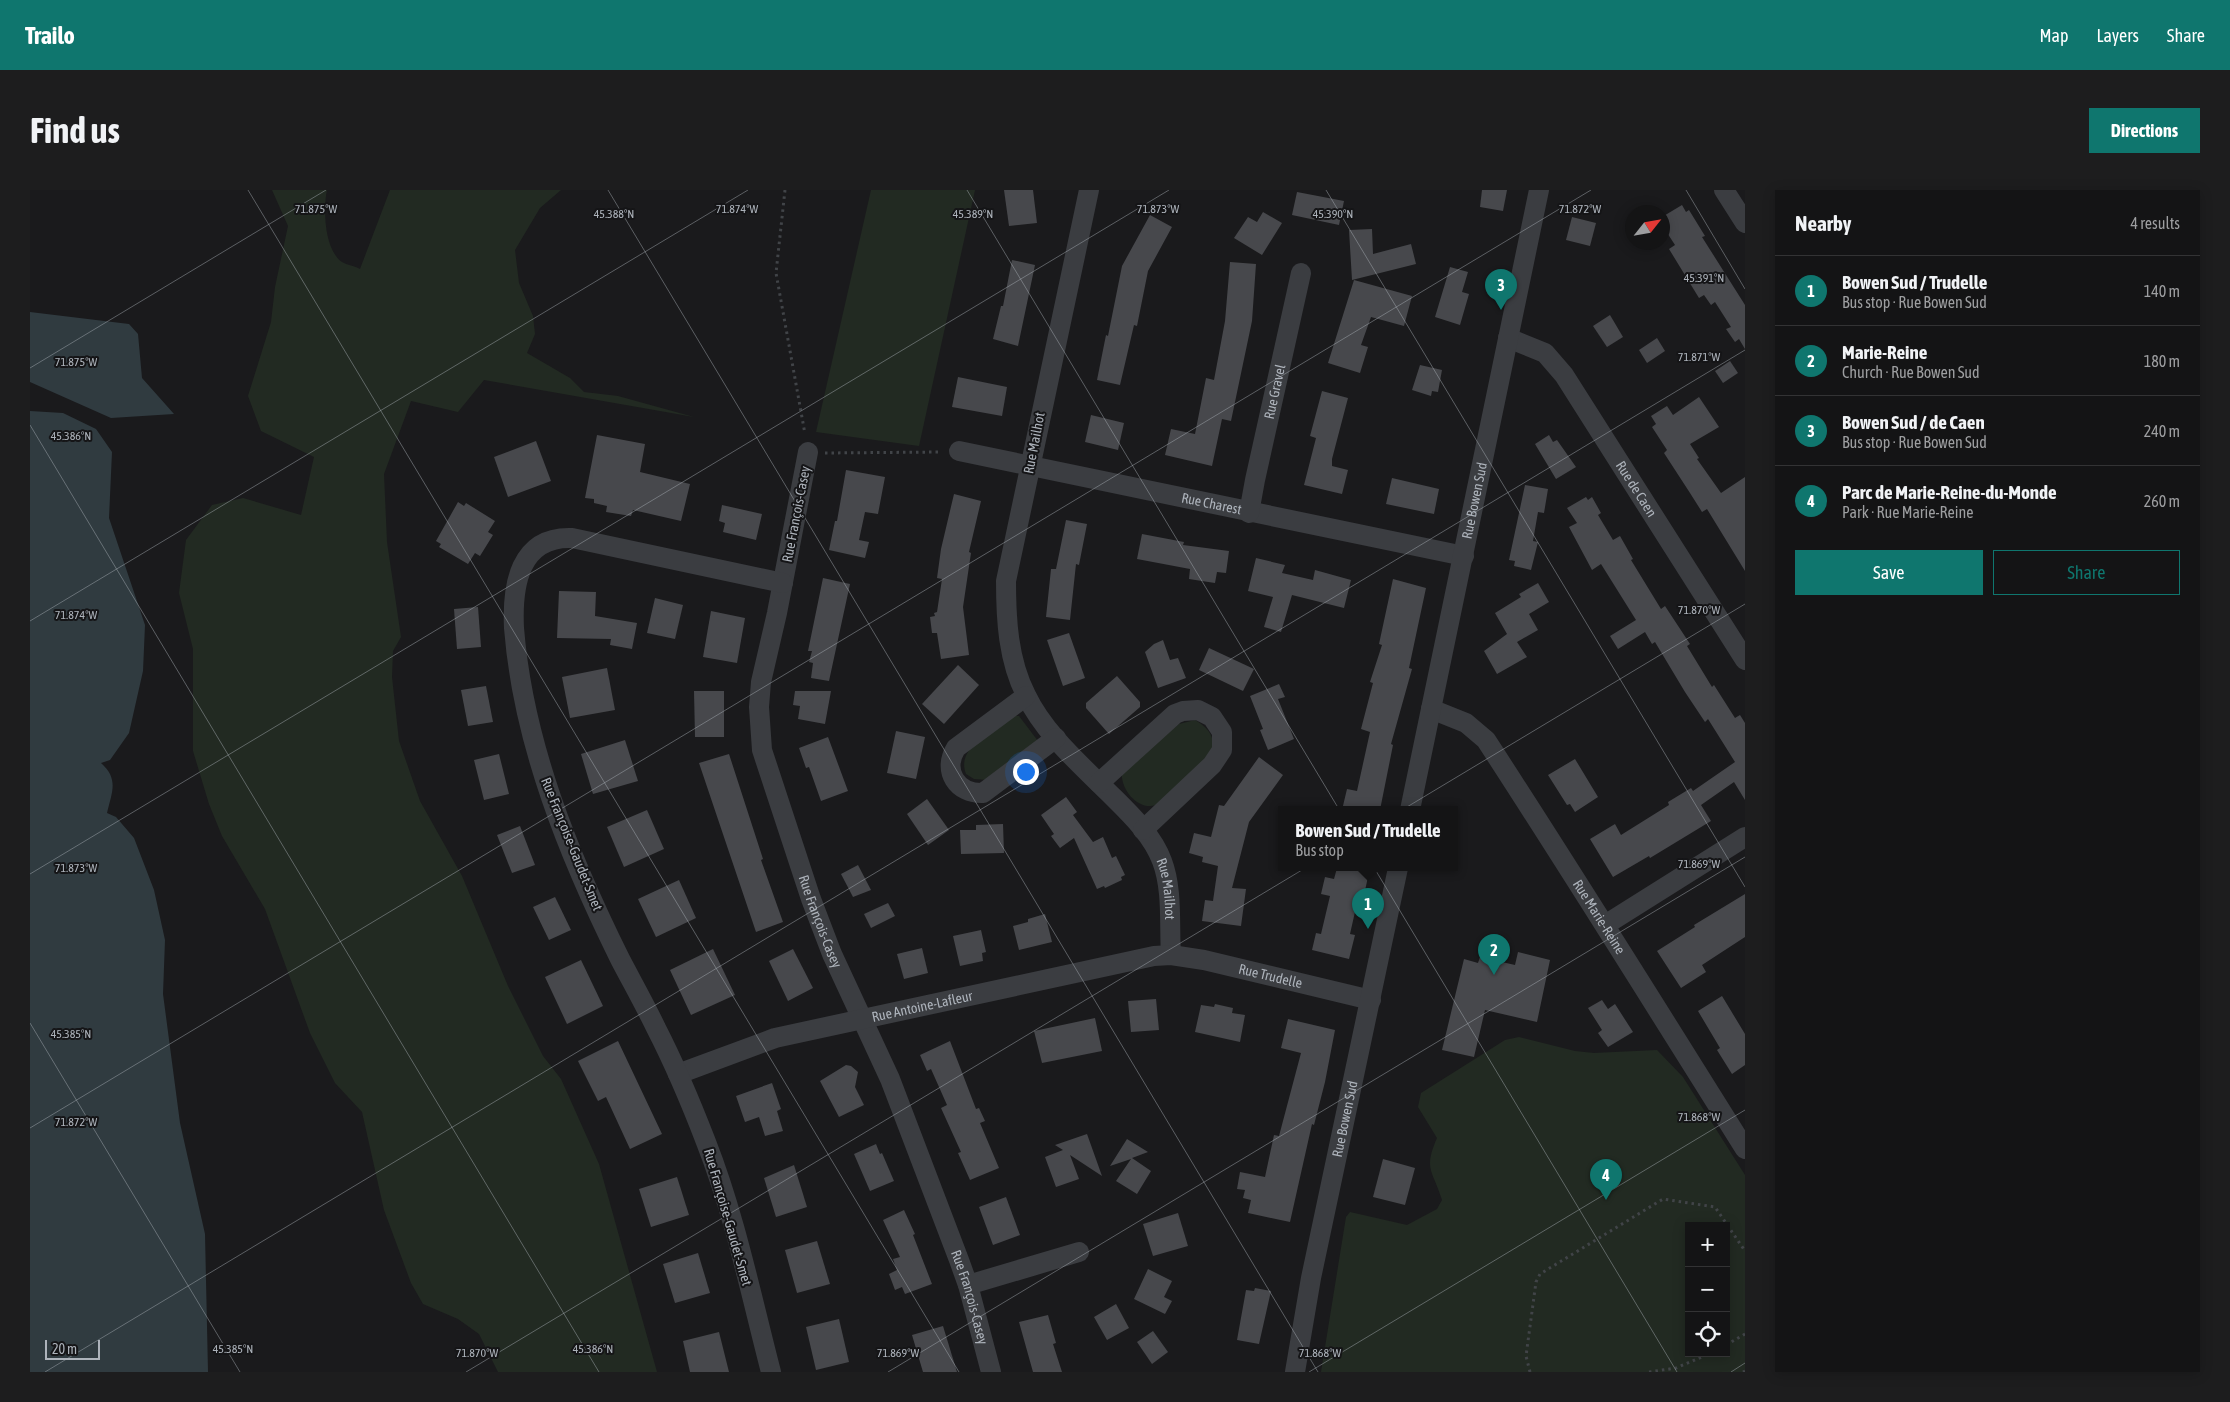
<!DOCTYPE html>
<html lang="en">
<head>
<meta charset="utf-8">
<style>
  :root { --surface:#141415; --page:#1d1d1e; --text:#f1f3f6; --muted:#9d9ea0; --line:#333334; --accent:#0f766e }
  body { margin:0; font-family:"Asap Condensed",sans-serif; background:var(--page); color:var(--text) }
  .controls { position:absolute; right:15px; bottom:15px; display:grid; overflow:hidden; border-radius:0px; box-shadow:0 2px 12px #0003 }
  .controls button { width:45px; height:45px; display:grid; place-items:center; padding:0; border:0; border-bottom:1px solid var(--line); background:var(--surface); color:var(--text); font:25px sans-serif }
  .compass { position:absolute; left:1595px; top:15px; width:45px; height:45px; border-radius:50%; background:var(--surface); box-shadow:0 2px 12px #0003; rotate:59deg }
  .scale { position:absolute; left:15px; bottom:12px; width:55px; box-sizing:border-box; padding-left:5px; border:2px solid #adb3bb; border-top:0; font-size:14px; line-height:18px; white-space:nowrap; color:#adb3bb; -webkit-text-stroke:4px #151517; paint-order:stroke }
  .you { position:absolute; left:995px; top:581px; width:18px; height:18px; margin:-12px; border:4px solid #fff; border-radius:50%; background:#1a73e8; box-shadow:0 0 0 8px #1a73e833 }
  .badge { display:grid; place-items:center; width:32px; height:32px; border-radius:50%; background:var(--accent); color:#fff; font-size:16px; font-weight:700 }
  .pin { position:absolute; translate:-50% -41px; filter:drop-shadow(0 1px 2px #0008) }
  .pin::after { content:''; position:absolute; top:26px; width:18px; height:15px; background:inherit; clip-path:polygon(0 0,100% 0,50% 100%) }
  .popup { position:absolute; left:1248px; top:616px; width:180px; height:65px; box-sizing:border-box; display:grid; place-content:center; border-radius:0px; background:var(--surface); filter:drop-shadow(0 1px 4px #0005); font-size:16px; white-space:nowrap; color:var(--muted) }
  .popup b { font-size:19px; color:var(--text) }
  .popup::after { content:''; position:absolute; left:50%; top:100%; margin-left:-10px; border:10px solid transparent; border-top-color:var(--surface) }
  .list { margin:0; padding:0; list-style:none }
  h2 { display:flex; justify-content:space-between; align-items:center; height:65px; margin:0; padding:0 20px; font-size:21px }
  h2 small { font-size:16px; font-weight:400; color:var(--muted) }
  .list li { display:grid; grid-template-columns:32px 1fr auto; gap:15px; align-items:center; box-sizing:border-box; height:70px; padding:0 20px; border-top:1px solid var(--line) }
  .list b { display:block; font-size:19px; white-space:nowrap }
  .list p { margin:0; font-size:16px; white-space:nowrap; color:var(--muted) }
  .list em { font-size:16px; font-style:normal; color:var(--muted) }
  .actions { display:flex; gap:10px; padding:15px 20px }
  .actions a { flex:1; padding:11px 0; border:1px solid var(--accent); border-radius:0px; text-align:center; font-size:18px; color:var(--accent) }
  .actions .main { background:var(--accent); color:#fff }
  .icon { flex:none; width:28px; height:28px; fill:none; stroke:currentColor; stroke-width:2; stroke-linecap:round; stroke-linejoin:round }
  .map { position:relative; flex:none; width:1715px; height:1182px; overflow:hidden; border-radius:0px }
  header { display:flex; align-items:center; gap:30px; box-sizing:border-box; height:70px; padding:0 25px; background:var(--accent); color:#fff }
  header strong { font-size:24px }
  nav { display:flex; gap:28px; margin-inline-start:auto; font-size:18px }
  .intro { display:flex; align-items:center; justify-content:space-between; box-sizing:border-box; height:120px; padding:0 30px }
  h1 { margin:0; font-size:35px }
  .button { padding:12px 22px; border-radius:0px; background:var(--accent); color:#fff; font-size:18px; font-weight:700 }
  main { display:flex; gap:30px; padding:0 30px }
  aside { flex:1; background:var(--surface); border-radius:0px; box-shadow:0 2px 12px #0003 }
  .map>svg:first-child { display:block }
  .green { fill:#222a22; fill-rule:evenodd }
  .water { fill:#303b40 }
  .building { fill:#47484c }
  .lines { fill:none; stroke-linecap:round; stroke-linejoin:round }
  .path { stroke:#414448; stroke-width:3; stroke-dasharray:2.5 4; stroke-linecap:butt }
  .minor { stroke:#3b3d41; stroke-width:20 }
  .ticks { fill:none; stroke:#adb3bb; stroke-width:1; stroke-opacity:0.45 }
  .labels { text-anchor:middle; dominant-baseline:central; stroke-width:4; stroke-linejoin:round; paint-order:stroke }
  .street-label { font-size:14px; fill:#adb3bb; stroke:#151517 }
  .ticks-label { font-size:12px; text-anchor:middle; fill:#adb3bb; stroke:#151517; stroke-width:4; stroke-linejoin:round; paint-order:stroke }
</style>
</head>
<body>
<header>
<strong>Trailo</strong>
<nav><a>Map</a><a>Layers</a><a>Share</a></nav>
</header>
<div class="intro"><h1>Find us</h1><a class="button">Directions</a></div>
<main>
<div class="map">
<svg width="1715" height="1182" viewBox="0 0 1715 1182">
  <rect width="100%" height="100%" fill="#1a1a1c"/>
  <g class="green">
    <path d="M242 0H297C293 18 294 60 312 72 317 75 325 76 330 79L360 0H531L510 18 485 60 489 93 503 126 505 144 497 163 540 188 554 202 588 206 664 227 454 190 428 222 381 211 354 284 357 352 371 447 363 461 362 487 369 551 390 611 432 686 478 796 513 866 531 889 569 974 627 1182H468L449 1144 428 1129 393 1114 381 1093 354 1020 332 922 305 893 280 843 235 719 192 646 179 614 163 561V459L149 403 156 350 182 315 213 308 271 325 284 267 231 241 218 206 241 132 245 97 258 36Z"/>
    <path d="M841 0H945L889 256 786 242Z"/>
    <path d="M985 526H989L1008 551 958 590 944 589 936 584C925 556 966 540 985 526Z"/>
    <path d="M1165 530C1175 536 1186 545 1182 559 1178 572 1138 604 1126 615 1109 621 1090 600 1092 582L1149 534Z"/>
    <path d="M1489 847 1545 861 1564 863 1627 860 1653 887 1715 985V1182H1291L1316 1027 1320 1022 1377 1035 1407 1019 1412 1010C1403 980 1393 980 1407 948L1388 917 1391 903 1475 850ZM1659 1036H1696V1163H1659Z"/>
  </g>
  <g class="water">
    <path d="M0 122 99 134 108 144 112 188 144 224 81 228 0 192Z"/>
    <path d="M0 221 33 223 66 239 82 262 79 328 115 435 113 481 99 543 80 570 71 573C89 589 82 602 77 623L86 627 104 648 124 700 135 750 133 804 150 933 175 1044 178 1182H0Z"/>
  </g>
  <g class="building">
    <path d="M974 0H1003L1007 33 979 36Z"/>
    <path d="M1452 0H1477L1473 21 1450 17Z"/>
    <path d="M1267 2 1314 11 1309 35 1262 25Z"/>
    <path d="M1652 15 1656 22 1659 20 1675 46 1672 47 1715 115V159L1709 149 1705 152 1696 139 1701 137 1685 112 1681 115 1674 105 1669 108 1639 59 1645 55 1632 35V27Z"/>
    <path d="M1233 22 1252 33 1232 65 1204 48 1218 27 1227 32Z"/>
    <path d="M1120 25 1142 37 1118 81 1107 136 1104 135 1090 195 1067 190 1076 145 1078 146 1092 76Z"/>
    <path d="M1542 27 1566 33 1560 56 1536 50Z"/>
    <path d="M1342 39 1343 64 1381 54 1386 74 1322 90 1319 40Z"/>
    <path d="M982 70 1005 75 988 156 963 149 971 116H973Z"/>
    <path d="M1200 72 1226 74 1222 131 1201 231 1192 229 1182 276 1135 265 1141 239 1165 244 1176 188 1184 190 1195 131Z"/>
    <path d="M1420 77 1438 82 1432 102 1439 104 1430 135 1405 127Z"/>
    <path d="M1324 90 1382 106 1374 136 1341 127 1331 155 1338 157 1330 183 1298 173Z"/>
    <path d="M1580 125 1593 147 1577 157 1563 136Z"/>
    <path d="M1627 148 1635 161 1617 173 1609 160Z"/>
    <path d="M1700 171 1708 183 1693 193 1685 181Z"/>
    <path d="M1390 175 1412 180 1408 202 1402 201 1401 206 1382 200Z"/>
    <path d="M928 187 977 197 972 226 922 217Z"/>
    <path d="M1292 201 1318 208 1302 269V276L1318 280 1312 304 1274 295 1286 248 1280 246Z"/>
    <path d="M1669 207 1689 237 1660 254 1669 268 1667 269 1691 303 1715 287V381L1677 319 1672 322 1660 303 1634 263 1637 260 1622 237 1626 234 1621 226 1637 216 1643 225Z"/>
    <path d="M1061 225 1094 233 1088 260 1055 252Z"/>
    <path d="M567 245 615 254 610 282 660 294 651 331 603 320 601 326 576 322 577 316 564 313V309L555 308Z"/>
    <path d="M1519 245 1523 252 1527 250 1546 277 1526 289 1505 254Z"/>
    <path d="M506 251 521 291 478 307 464 267Z"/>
    <path d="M816 280 855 287 848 324 835 322 829 350 839 352 835 368 799 360 805 331H807Z"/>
    <path d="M1362 288 1409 299 1404 324 1356 314Z"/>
    <path d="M1495 295 1518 299 1514 323 1508 322 1503 351 1508 352 1501 380 1484 376 1485 371 1479 370Z"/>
    <path d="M924 304 951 311 939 362 941 363 933 417 939 465 911 469 907 443H902L900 427 905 426 904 423 907 422 912 389 907 388 911 359Z"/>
    <path d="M1556 307 1558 310 1562 307 1571 323 1568 325 1583 350 1590 346 1603 369 1601 370 1631 419 1635 416 1660 454 1657 456 1682 497 1684 495 1705 528 1710 525 1715 533V610L1704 592 1671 615 1681 631 1620 668 1619 666 1583 687 1560 649 1585 634 1591 645 1639 615 1638 612 1661 598 1663 601 1705 572 1678 529 1675 532 1655 502 1625 452 1622 454 1615 442 1588 459 1580 446 1606 430 1571 374 1562 380 1539 337 1547 333 1537 318Z"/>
    <path d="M428 312 434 316 436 313 465 331 458 342 463 345 450 366 445 363 438 374 409 357 411 354 406 351Z"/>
    <path d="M692 315 732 324 726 350 693 342 695 333 689 331Z"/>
    <path d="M1036 330 1057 334 1049 375 1046 374 1040 430 1016 427 1021 379H1026Z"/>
    <path d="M1112 344 1154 352 1153 355 1199 361 1196 383 1187 382 1185 393 1159 389 1160 379 1107 369Z"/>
    <path d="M1226 368 1255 375 1252 383 1283 390 1285 380 1321 390 1314 418 1262 405 1251 442 1234 437 1243 407 1218 401Z"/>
    <path d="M793 388 820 394 799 491 781 488 783 473 779 472 782 461H778Z"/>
    <path d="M1363 389 1396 398 1379 478 1382 479 1361 554 1363 555 1350 620H1312L1317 599 1327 601 1340 542 1331 539 1343 493 1340 492 1352 455 1349 454Z"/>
    <path d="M1508 393 1519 412 1499 424 1508 440 1487 452 1497 467 1467 484 1454 461 1477 444 1465 423 1491 407 1489 404Z"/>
    <path d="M529 401 566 402 565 426 607 433 602 459 580 455 581 449 527 448Z"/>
    <path d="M625 408 653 415 645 449 617 443Z"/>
    <path d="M448 417 451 457 427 459 424 419Z"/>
    <path d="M681 421 715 428 707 473 673 467Z"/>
    <path d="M1039 443 1055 488 1033 496 1017 450Z"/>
    <path d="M1133 450 1140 470 1148 468 1156 488 1128 498 1115 462 1124 454Z"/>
    <path d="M1179 458 1224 479 1213 501 1169 480Z"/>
    <path d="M928 475 949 495 914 534 892 514Z"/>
    <path d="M577 478 585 520 540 528 532 487Z"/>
    <path d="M1087 486 1110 512V517L1079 544 1056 518V513Z"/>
    <path d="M1249 494 1255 507 1248 509 1264 549 1238 560 1230 540 1233 539 1220 506Z"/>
    <path d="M456 496 463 532 438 536 431 500Z"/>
    <path d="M664 501H694V547H665Z"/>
    <path d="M765 501H801L795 534 768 529 770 516 763 515Z"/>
    <path d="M866 541 895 547 886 589 857 583Z"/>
    <path d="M798 547 818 601 791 611 779 577 776 578 769 558Z"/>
    <path d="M595 550 608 591 563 604 551 564Z"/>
    <path d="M469 564 479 604 454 610 444 570Z"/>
    <path d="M699 564 733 669 731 670 753 732 726 742 669 573Z"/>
    <path d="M1229 567 1253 585 1219 632 1202 698 1216 699 1211 736 1172 731 1175 710 1183 711 1188 676 1172 672 1173 667 1159 663 1164 643 1181 647 1189 615 1194 616Z"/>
    <path d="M1545 569 1568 607 1545 622 1540 614 1537 615 1518 585Z"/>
    <path d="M1036 607 1047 622 1043 625 1063 652 1073 647 1082 668 1086 666 1095 685 1091 687 1092 690 1075 698 1074 696 1067 699 1044 648 1030 658 1021 646 1024 644 1011 625Z"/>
    <path d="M897 609 919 640 898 655 877 624Z"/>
    <path d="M617 620 634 659 594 677 577 637Z"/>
    <path d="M973 634 974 663 931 664 930 640H946V635Z"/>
    <path d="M490 636 505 675 482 683 467 645Z"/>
    <path d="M828 675 841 700 823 707 811 684Z"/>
    <path d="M1307 678H1340L1332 714 1327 713 1320 744 1325 745 1319 769 1282 760 1286 743 1291 744 1300 706 1291 704 1295 687 1304 689Z"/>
    <path d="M649 690 666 728 626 747 608 709Z"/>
    <path d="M1715 704V747L1672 775 1676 782 1651 798 1627 761 1665 737 1664 735Z"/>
    <path d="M525 707 541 740 519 750 503 717Z"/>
    <path d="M858 713 865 726 841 738 834 724Z"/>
    <path d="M1015 724 1022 752 989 760 983 736 998 732V729Z"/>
    <path d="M951 740 956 762 952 763 953 771 930 776 923 746Z"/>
    <path d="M892 758 898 783 874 789 867 764Z"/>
    <path d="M683 759 705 805 661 825 640 780Z"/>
    <path d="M763 759 783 798 758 811 739 771Z"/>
    <path d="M1488 762 1520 770 1507 832 1455 820 1444 867 1412 860 1434 769 1448 773 1450 767 1485 775Z"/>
    <path d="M551 770 573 816 537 834 515 787Z"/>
    <path d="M1692 806 1715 844V875L1702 884 1687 860 1690 858 1668 821Z"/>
    <path d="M1126 809 1129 840 1101 842 1098 811Z"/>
    <path d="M1572 810 1578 819 1585 814 1603 842 1578 857 1568 843 1572 840 1558 818Z"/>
    <path d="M1185 814 1203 818 1202 823 1215 825 1210 852 1165 842 1171 815 1184 817Z"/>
    <path d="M1065 828 1072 861 1012 873 1004 841Z"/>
    <path d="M1258 829 1305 840 1295 892 1284 935 1282 934 1260 1032 1218 1023 1221 1010 1213 1008 1215 1000 1207 999 1210 982 1235 987 1244 945 1249 946 1271 863 1251 858Z"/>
    <path d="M588 851 632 944 600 959 576 907 568 911 548 871Z"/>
    <path d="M920 851 946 919 949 918 955 931 950 933 969 978 940 990 928 963 931 962 911 918 917 915 901 879 897 881 890 865Z"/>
    <path d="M816 875 821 876 828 882 825 897 834 915 809 927 790 891Z"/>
    <path d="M742 893 751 919 747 921 753 941 735 946 729 927 715 932 706 906Z"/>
    <path d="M1057 944 1072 986 1040 965 1049 989 1026 997 1015 967 1033 960 1025 955Z"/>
    <path d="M1097 949 1118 962 1102 968 1121 981 1107 1004 1086 991 1101 969 1080 976Z"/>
    <path d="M846 954 850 964 852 963 864 991 840 1001 824 964Z"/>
    <path d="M1353 969 1385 978 1375 1015 1343 1007Z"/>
    <path d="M764 975 777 1017 746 1027 734 988Z"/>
    <path d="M647 987 659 1025 621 1037 609 999Z"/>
    <path d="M976 1007 990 1045 963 1055 949 1017Z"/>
    <path d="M874 1020 885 1044 883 1045 902 1094 875 1104 872 1097 865 1100 859 1084 867 1080 863 1069 870 1067 853 1030Z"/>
    <path d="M1148 1023 1158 1056 1123 1066 1113 1034Z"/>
    <path d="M787 1051 800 1094 767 1103 755 1060Z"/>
    <path d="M668 1063 680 1103 645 1113 633 1074Z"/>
    <path d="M1118 1079 1142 1091 1134 1107 1142 1111 1135 1124 1104 1109Z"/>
    <path d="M1225 1098 1241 1101 1229 1154 1207 1150 1216 1100 1224 1101Z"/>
    <path d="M1086 1114 1099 1138 1077 1150 1064 1127Z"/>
    <path d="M1018 1125 1026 1153 1023 1154 1032 1182H1003L989 1132Z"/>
    <path d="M809 1129 819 1172 786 1180 776 1137Z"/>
    <path d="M913 1136 927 1182H893L882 1145Z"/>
    <path d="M1123 1141 1138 1162 1122 1174 1107 1152Z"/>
    <path d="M689 1142 699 1182H660L653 1151Z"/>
  </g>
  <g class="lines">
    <g class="path">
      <path d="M755 0 746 83 775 244"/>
      <path d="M795 263 911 262"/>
      <path d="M1696 1155 1715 1144"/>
      <path d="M1500 1182 1496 1166 1506 1092 1510 1084 1633 1009 1685 1017 1715 1061"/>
      <path d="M1619 1182 1646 1178 1681 1163"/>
      <path d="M1713 1182 1715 1181"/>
    </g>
    <g class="minor">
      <path id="s1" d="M1059 0 976 391C976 429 978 470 996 505 1014 543 1050 574 1079 603 1099 623 1122 644 1132 671 1143 700 1139 735 1141 765"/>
      <path d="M1694 0 1715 33"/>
      <path id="s2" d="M1478 148 1515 163 1534 185 1715 470"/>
      <path id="s3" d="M929 261 1434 366"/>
      <path id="s4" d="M778 262 747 423 731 492 729 517 732 560 781 709 802 764 860 889 929 1070 938 1095 961 1182"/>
      <path id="s5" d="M1219 323 1225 290 1271 83"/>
      <path d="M996 506 926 558C912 581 927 604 953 603L1026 548"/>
      <path id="s6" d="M1401 519 1436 533 1456 550C1544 685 1629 822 1715 959"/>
      <path d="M1069 593 1145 524 1153 521 1168 520 1182 527 1192 542V560L1182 575 1113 640"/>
      <path id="s7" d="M1380 620 1509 0"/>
      <path d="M1575 735 1715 647"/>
      <path id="s8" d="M648 884 745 848 1124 766 1141 765 1174 770 1341 810"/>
      <path d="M938 1095 1049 1062"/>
      <path d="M741 1182C721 1105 705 1026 676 952 661 913 645 875 626 838 615 815 602 792 590 769 539 666 493 553 484 438 482 396 489 346 542 348L753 393"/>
      <path id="s9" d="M1265 1182 1281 1088 1368 678"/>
    </g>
  </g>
  <path class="ticks" d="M218 0 929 1182M578 0 1288 1182M937 0 1647 1182M1296 0 1715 697M1656 0 1715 99M0 178 296 0M0 235 569 1182M0 431 718 0M0 684 1139 0M0 833 210 1182M0 938 1561 0M15 1182 1715 160M436 1182 1715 414M858 1182 1715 667M1279 1182 1715 920M1701 1182 1715 1173"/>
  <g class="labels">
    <g class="street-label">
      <text stroke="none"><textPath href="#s5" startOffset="124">Rue Gravel</textPath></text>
      <text transform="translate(1004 253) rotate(-79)">Rue Mailhot</text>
      <text stroke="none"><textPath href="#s2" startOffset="204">Rue de Caen</textPath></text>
      <text stroke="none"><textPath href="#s7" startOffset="316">Rue Bowen Sud</textPath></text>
      <text stroke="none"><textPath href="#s3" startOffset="258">Rue Charest</textPath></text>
      <text transform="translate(766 324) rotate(-79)">Rue François-Casey</text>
      <text transform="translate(542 654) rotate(68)">Rue Françoise-Gaudet-Smet</text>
      <text stroke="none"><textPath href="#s1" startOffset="761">Rue Mailhot</textPath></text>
      <text stroke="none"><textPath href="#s6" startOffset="274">Rue Marie-Reine</textPath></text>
      <text stroke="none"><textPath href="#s4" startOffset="484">Rue François-Casey</textPath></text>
      <text stroke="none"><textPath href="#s8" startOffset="610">Rue Trudelle</textPath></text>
      <text stroke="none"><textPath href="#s8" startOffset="254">Rue Antoine-Lafleur</textPath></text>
      <text stroke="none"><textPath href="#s9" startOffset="258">Rue Bowen Sud</textPath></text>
      <text transform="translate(698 1027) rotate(74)">Rue Françoise-Gaudet-Smet</text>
      <text stroke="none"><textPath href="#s4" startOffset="889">Rue François-Casey</textPath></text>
    </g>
  </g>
  <g class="ticks-label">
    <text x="286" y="23">71.875°W</text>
    <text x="1128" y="23">71.873°W</text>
    <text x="707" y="23">71.874°W</text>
    <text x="1550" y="23">71.872°W</text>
    <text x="1303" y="28">45.390°N</text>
    <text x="584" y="28">45.388°N</text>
    <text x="943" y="28">45.389°N</text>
    <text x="1674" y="92">45.391°N</text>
    <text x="1669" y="171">71.871°W</text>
    <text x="46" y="176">71.875°W</text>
    <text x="41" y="250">45.386°N</text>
    <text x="1669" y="424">71.870°W</text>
    <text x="46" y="429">71.874°W</text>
    <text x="1669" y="678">71.869°W</text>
    <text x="46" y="682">71.873°W</text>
    <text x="41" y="848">45.385°N</text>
    <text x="1669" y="931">71.868°W</text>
    <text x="46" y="936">71.872°W</text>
    <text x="203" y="1163">45.385°N</text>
    <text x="563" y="1163">45.386°N</text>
    <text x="447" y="1167">71.870°W</text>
    <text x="868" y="1167">71.869°W</text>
    <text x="1290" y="1167">71.868°W</text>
  </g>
</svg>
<div class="controls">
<button>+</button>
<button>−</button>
<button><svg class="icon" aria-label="locate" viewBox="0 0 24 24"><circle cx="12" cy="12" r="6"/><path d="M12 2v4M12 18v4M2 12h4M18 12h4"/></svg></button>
</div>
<svg class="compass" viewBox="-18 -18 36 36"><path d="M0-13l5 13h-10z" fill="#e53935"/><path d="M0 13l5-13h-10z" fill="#9d9ea0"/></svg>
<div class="scale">20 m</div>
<div class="you"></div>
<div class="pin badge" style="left:1338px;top:739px">1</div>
<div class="popup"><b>Bowen Sud / Trudelle</b>Bus stop</div>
<div class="pin badge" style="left:1464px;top:785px">2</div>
<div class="pin badge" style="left:1471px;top:120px">3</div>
<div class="pin badge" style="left:1576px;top:1010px">4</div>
</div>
<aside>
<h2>Nearby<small>4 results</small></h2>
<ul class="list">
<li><span class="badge">1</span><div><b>Bowen Sud / Trudelle</b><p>Bus stop · Rue Bowen Sud</p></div><em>140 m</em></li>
<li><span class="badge">2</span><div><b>Marie-Reine</b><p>Church · Rue Bowen Sud</p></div><em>180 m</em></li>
<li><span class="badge">3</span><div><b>Bowen Sud / de Caen</b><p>Bus stop · Rue Bowen Sud</p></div><em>240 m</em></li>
<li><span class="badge">4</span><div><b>Parc de Marie-Reine-du-Monde</b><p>Park · Rue Marie-Reine</p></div><em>260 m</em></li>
</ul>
<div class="actions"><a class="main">Save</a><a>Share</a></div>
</aside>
</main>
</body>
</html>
